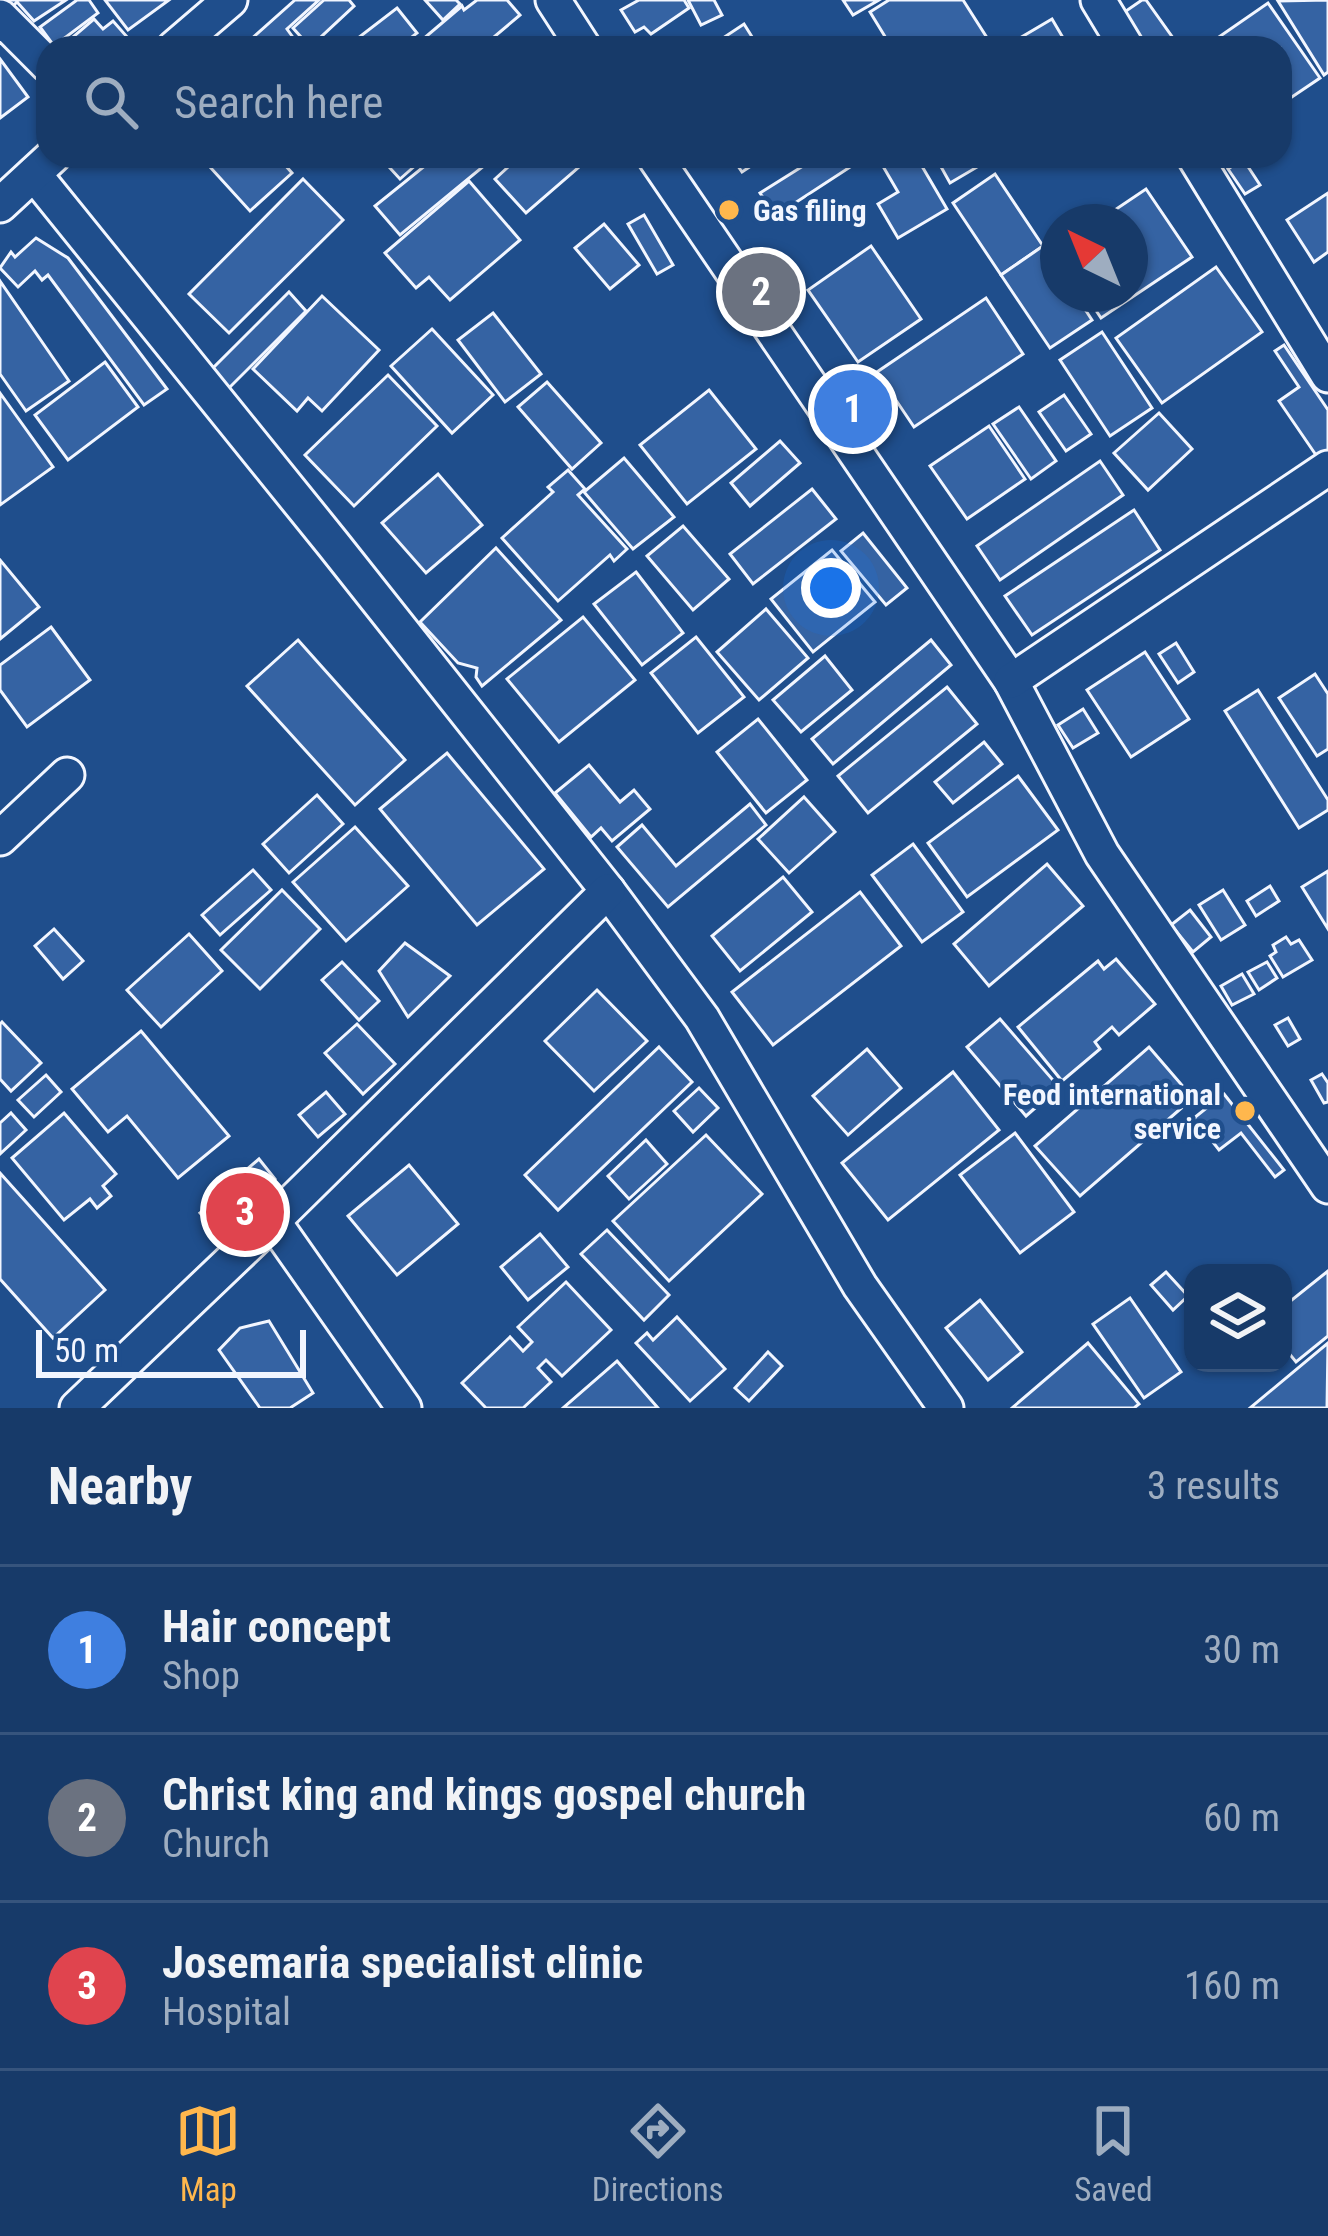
<!DOCTYPE html>
<html lang="en">
<head>
<meta charset="utf-8">
<style>
  :root { --surface:#173a69; --page:#20416f; --text:#f1f3f6; --muted:#9eadc0; --line:#36547d; --accent:#ffb74d }
  body { margin:0; font-family:"Roboto Condensed",sans-serif; background:var(--page); color:var(--text) }
  .controls { position:absolute; right:36px; bottom:36px; display:grid; overflow:hidden; border-radius:24px; box-shadow:0 3px 9px #0004 }
  .controls button { width:108px; height:108px; display:grid; place-items:center; padding:0; border:0; border-bottom:3px solid var(--line); background:var(--surface); color:var(--text); font:60px sans-serif }
  .compass { position:absolute; left:1040px; top:204px; width:108px; height:108px; border-radius:50%; background:var(--surface); box-shadow:0 3px 9px #0004; rotate:317deg }
  .scale { position:absolute; left:36px; bottom:30px; width:270px; box-sizing:border-box; padding-left:12px; border:6px solid #f2f6ff; border-top:0; font-size:33px; line-height:42px; white-space:nowrap; color:#f2f6ff; -webkit-text-stroke:9px #1f4e8c; paint-order:stroke }
  .you { position:absolute; left:831px; top:588px; width:42px; height:42px; margin:-30px; border:9px solid #fff; border-radius:50%; background:#1a73e8; box-shadow:0 0 0 18px #1a73e833 }
  .badge { display:grid; place-items:center; width:78px; height:78px; border-radius:50%; background:var(--accent); color:#fff; font-size:39px; font-weight:700 }
  .pin { position:absolute; translate:-50% -50%; border:6px solid #fff; box-shadow:0 3px 12px #0006 }
  .list { margin:0; padding:0; list-style:none }
  h2 { display:flex; justify-content:space-between; align-items:center; height:156px; margin:0; padding:0 48px; font-size:51px }
  h2 small { font-size:39px; font-weight:400; color:var(--muted) }
  .list li { display:grid; grid-template-columns:78px 1fr auto; gap:36px; align-items:center; box-sizing:border-box; height:168px; padding:0 48px; border-top:3px solid var(--line) }
  .list b { display:block; font-size:45px; white-space:nowrap }
  .list p { margin:0; font-size:39px; white-space:nowrap; color:var(--muted) }
  .list em { font-size:39px; font-style:normal; color:var(--muted) }
  .icon { flex:none; width:66px; height:66px; fill:none; stroke:currentColor; stroke-width:2; stroke-linecap:round; stroke-linejoin:round }
  .map { position:relative; flex:none; width:1328px; height:1408px; overflow:hidden }
  .search { position:absolute; background:var(--surface); box-shadow:0 3px 9px #0004; left:36px; right:36px; top:36px; height:132px; display:flex; align-items:center; gap:30px; box-sizing:border-box; padding:0 42px; border-radius:36px; color:var(--muted); font-size:45px }
  .sheet { height:660px; background:var(--surface) }
  nav { display:flex; justify-content:space-around; align-items:center; box-sizing:border-box; height:168px; border-top:3px solid var(--line); background:var(--surface); font-size:33px; color:var(--muted) }
  nav a { display:grid; justify-items:center; gap:6px }
  nav .on { color:var(--accent) }
  .map>svg:first-child { display:block }
  .building { fill:#3563a3; stroke:#f2f6ff; stroke-width:3 }
  .lines { fill:none; stroke-linecap:round; stroke-linejoin:round }
  .minor-casing { stroke:#f2f6ff; stroke-width:39 }
  .minor { stroke:#1f4e8c; stroke-width:33 }
  .poi-dot { fill:#ffb74d; stroke:#1f4e8c; stroke-width:4.5 }
  .labels { text-anchor:middle; dominant-baseline:central; stroke-width:9; stroke-linejoin:round; paint-order:stroke }
  .poi-label { font-size:30px; font-weight:bold; fill:#f2f6ff; stroke:#1f4e8c; text-anchor:start }
</style>
</head>
<body>
<div class="map">
<svg width="1328" height="1408" viewBox="0 0 1328 1408">
  <rect width="100%" height="100%" fill="#1f4e8c"/>
  <g class="building">
    <path d="M6 0H66L34 21 17 2 12 7Z"/>
    <path d="M77 0H89L98 13 54 46 40 27Z"/>
    <path d="M105 0H169L128 30Z"/>
    <path d="M295 0H319L287 29 297 43 291 48H241Z"/>
    <path d="M324 0H349L354 6 310 47 293 28Z"/>
    <path d="M425 0H456L460 4 443 20Z"/>
    <path d="M477 0H507L520 15 481 48H418L416 45 462 6 464 10Z"/>
    <path d="M639 0H684L689 8 651 34 644 27 635 32 621 10Z"/>
    <path d="M688 0H714L722 15 701 25Z"/>
    <path d="M843 0H879L853 15Z"/>
    <path d="M889 0H963L991 44 984 48H892L870 12Z"/>
    <path d="M1142 0H1146L1178 45 1174 48H1148L1123 13Z"/>
    <path d="M1328 0V72L1324 75 1278 1Z"/>
    <path d="M1268 3 1320 78 1280 105V48H1203Z"/>
    <path d="M397 8 417 33 398 48H345Z"/>
    <path d="M94 19 103 29 113 21 128 38 119 45 121 48H60Z"/>
    <path d="M1052 19 1069 48H1003Z"/>
    <path d="M744 24 759 48H708Z"/>
    <path d="M0 59 28 97 0 118Z"/>
    <path d="M200 156H277L292 173 250 211Z"/>
    <path d="M379 156H426L400 179Z"/>
    <path d="M437 156H496L400 235 375 206Z"/>
    <path d="M520 156H567L578 168 526 213 495 179Z"/>
    <path d="M731 156H766L742 172Z"/>
    <path d="M819 156H867L775 216 760 193Z"/>
    <path d="M877 156H916L947 209 898 238 878 204 898 192Z"/>
    <path d="M935 156H987L989 160 950 183Z"/>
    <path d="M1243 159 1260 185 1245 194 1228 169Z"/>
    <path d="M995 174 1043 246 1001 275 953 203Z"/>
    <path d="M303 179 343 220 229 333 189 294Z"/>
    <path d="M469 181 520 240 450 300 429 277 416 288 385 253Z"/>
    <path d="M1146 189 1192 257 1101 318 1085 294H1130V222H1097Z"/>
    <path d="M1328 193V252L1314 262 1287 220Z"/>
    <path d="M644 215 673 265 657 274 628 224Z"/>
    <path d="M604 224 639 265 610 289 575 248Z"/>
    <path d="M36 238 68 258 167 389 144 405 48 275 42 280 35 271 18 287 0 268 11 252 15 257Z"/>
    <path d="M871 246 921 319 858 362 808 290Z"/>
    <path d="M1043 246 1058 269V294H1075L1092 320 1050 348 1001 275Z"/>
    <path d="M1216 267 1262 332 1162 403 1116 338Z"/>
    <path d="M0 281 69 381 26 411 0 374Z"/>
    <path d="M289 292 306 311 226 391 210 375 215 371 213 368Z"/>
    <path d="M322 296 379 350 322 411 308 398 297 411 253 369Z"/>
    <path d="M986 298 1023 354 914 427 877 372Z"/>
    <path d="M493 313 541 374 505 402 458 340Z"/>
    <path d="M432 329 493 395 452 433 391 366Z"/>
    <path d="M1102 332 1152 408 1110 436 1060 360Z"/>
    <path d="M1284 345 1328 410V451L1318 458 1279 401 1299 387 1275 351Z"/>
    <path d="M105 362 138 407 68 460 35 415Z"/>
    <path d="M388 375 437 426 354 506 305 455Z"/>
    <path d="M547 382 601 443 572 469 518 407Z"/>
    <path d="M709 390 756 449 687 504 640 445Z"/>
    <path d="M0 393 53 467 0 505Z"/>
    <path d="M1064 395 1091 434 1066 451 1039 412Z"/>
    <path d="M1019 407 1056 461 1031 479 993 424Z"/>
    <path d="M1159 413 1192 449 1148 490 1114 453Z"/>
    <path d="M989 426 1025 479 967 519 930 466Z"/>
    <path d="M780 441 800 463 750 506 731 483Z"/>
    <path d="M624 458 674 517 633 549 584 492Z"/>
    <path d="M1100 461 1123 495 1000 580 977 546Z"/>
    <path d="M568 470 585 489 578 495 627 549 614 561 610 555 558 601 502 538 553 492 548 487Z"/>
    <path d="M438 474 482 525 426 573 382 523Z"/>
    <path d="M812 489 836 519 753 584 730 554Z"/>
    <path d="M1134 510 1160 550 1032 635 1005 596Z"/>
    <path d="M683 526 729 579 693 610 647 556Z"/>
    <path d="M863 533 907 588 886 605 841 551Z"/>
    <path d="M496 548 561 620 482 686 476 677 477 668 458 663 420 622Z"/>
    <path d="M832 550 875 602 813 652 771 599Z"/>
    <path d="M0 560 39 607 0 639Z"/>
    <path d="M636 572 683 633 642 665 594 604Z"/>
    <path d="M766 609 808 658 759 700 717 652Z"/>
    <path d="M583 617 635 680 559 742 507 679Z"/>
    <path d="M51 627 90 680 27 727 0 690V665Z"/>
    <path d="M696 637 744 697 698 733 651 673Z"/>
    <path d="M298 640 405 760 355 805 247 686Z"/>
    <path d="M931 640 951 665 833 764 812 739Z"/>
    <path d="M1176 643 1194 672 1178 683 1159 654Z"/>
    <path d="M1145 652 1189 719 1131 757 1087 690Z"/>
    <path d="M825 656 852 690 801 732 773 700Z"/>
    <path d="M1315 674 1328 694V749L1317 756 1279 698Z"/>
    <path d="M947 687 977 724 868 813 838 776Z"/>
    <path d="M1258 690 1328 800V810L1299 828 1225 711Z"/>
    <path d="M1083 709 1098 733 1073 748 1058 725Z"/>
    <path d="M758 719 807 780 766 813 717 752Z"/>
    <path d="M984 742 1002 764 953 803 935 782Z"/>
    <path d="M447 753 544 869 477 925 380 809Z"/>
    <path d="M589 765 620 802 634 790 650 809 612 841 601 828 591 837 555 793Z"/>
    <path d="M1018 776 1058 830 967 897 928 843Z"/>
    <path d="M317 795 343 824 289 873 263 844Z"/>
    <path d="M804 797 835 832 789 873 758 839Z"/>
    <path d="M750 804 766 825 668 907 617 847 642 825 676 866Z"/>
    <path d="M355 827 408 886 346 941 293 882Z"/>
    <path d="M913 844 963 912 922 942 872 875Z"/>
    <path d="M1047 864 1083 906 989 986 954 944Z"/>
    <path d="M253 870 271 890 220 935 202 915Z"/>
    <path d="M1328 871V929L1302 887Z"/>
    <path d="M783 877 812 912 740 971 712 936Z"/>
    <path d="M1270 886 1279 901 1256 916 1247 901Z"/>
    <path d="M282 890 320 929 260 989 221 950Z"/>
    <path d="M1223 890 1245 925 1221 940 1199 905Z"/>
    <path d="M860 892 901 946 773 1045 732 992Z"/>
    <path d="M1190 910 1211 937 1193 952 1171 925Z"/>
    <path d="M54 929 83 961 63 979 35 946Z"/>
    <path d="M189 934 222 971 161 1027 127 990Z"/>
    <path d="M1286 937 1291 944 1299 940 1312 960 1283 977 1270 956 1276 952 1273 945Z"/>
    <path d="M405 943 450 976 408 1017 379 971Z"/>
    <path d="M1116 959 1155 1004 1119 1035 1112 1027 1095 1042 1100 1049 1062 1081 1018 1027 1098 961 1104 969Z"/>
    <path d="M342 962 379 1001 359 1020 322 980Z"/>
    <path d="M1267 962 1277 978 1259 990 1248 972Z"/>
    <path d="M1242 974 1254 994 1232 1005 1221 986Z"/>
    <path d="M597 990 647 1041 594 1091 545 1041Z"/>
    <path d="M1288 1018 1300 1039 1288 1046 1275 1025Z"/>
    <path d="M1000 1019 1059 1087 1026 1116 967 1047Z"/>
    <path d="M2 1022 41 1063 11 1091 0 1079V1024Z"/>
    <path d="M357 1024 395 1064 363 1094 325 1053Z"/>
    <path d="M141 1031 229 1136 178 1178 127 1116 108 1132 72 1089Z"/>
    <path d="M659 1047 692 1082 558 1210 525 1175Z"/>
    <path d="M1149 1047 1193 1098 1080 1196 1035 1146Z"/>
    <path d="M867 1049 901 1088 848 1135 813 1096Z"/>
    <path d="M953 1072 999 1130 888 1220 842 1163Z"/>
    <path d="M1322 1074 1328 1083V1102L1324 1103 1311 1080Z"/>
    <path d="M46 1075 61 1092 34 1117 18 1100Z"/>
    <path d="M699 1088 718 1108 693 1132 674 1111Z"/>
    <path d="M326 1092 345 1114 318 1137 299 1115Z"/>
    <path d="M1224 1094 1284 1170 1275 1177 1241 1133 1219 1150 1194 1118Z"/>
    <path d="M11 1113 26 1130 0 1154V1123Z"/>
    <path d="M64 1113 116 1174 103 1186 111 1196 97 1208 90 1199 64 1220 12 1158Z"/>
    <path d="M1015 1133 1074 1212 1020 1253 960 1175Z"/>
    <path d="M706 1135 762 1194 669 1281 613 1221Z"/>
    <path d="M646 1140 667 1164 629 1199 608 1176Z"/>
    <path d="M259 1159 275 1179 241 1208 225 1188Z"/>
    <path d="M409 1165 458 1224 397 1275 348 1216Z"/>
    <path d="M0 1173 105 1290 53 1338 0 1279Z"/>
    <path d="M220 1196 234 1212 214 1229 200 1213Z"/>
    <path d="M607 1230 669 1295 644 1320 581 1254Z"/>
    <path d="M540 1234 568 1267 528 1300 501 1267Z"/>
    <path d="M1328 1271V1336L1296 1362 1283 1346V1307Z"/>
    <path d="M1166 1272 1188 1296 1173 1310 1151 1285Z"/>
    <path d="M566 1282 611 1330 562 1376 546 1360 538 1368 551 1382 523 1408H486L462 1383 510 1337 523 1351 532 1342 518 1327Z"/>
    <path d="M1130 1298 1181 1372 1144 1398 1093 1324Z"/>
    <path d="M980 1300 1022 1352 988 1380 946 1328Z"/>
    <path d="M677 1317 725 1369 690 1401 636 1343 647 1333 653 1340Z"/>
    <path d="M269 1321 313 1393 290 1408H260L219 1350 240 1328Z"/>
    <path d="M1088 1343 1139 1404 1134 1408H1012Z"/>
    <path d="M1328 1343 1327 1408H1250Z"/>
    <path d="M768 1352 782 1366 749 1401 735 1388Z"/>
    <path d="M617 1361 658 1408H563Z"/>
  </g>
  <g class="lines">
    <g class="minor-casing">
      <g id="minor">
        <path d="M553 0 584 48"/>
        <path d="M1098 0 1127 48"/>
        <path d="M0 17 48 65"/>
        <path d="M174 48 230 0"/>
        <path d="M654 156 1011 681 1102 854 1328 1186"/>
        <path d="M1194 156 1328 375"/>
        <path d="M34 174 333 544 608 891 702 1018 860 1286 946 1408"/>
        <path d="M0 205 53 156"/>
        <path d="M1011 681 1328 468"/>
        <path d="M0 838 67 775"/>
        <path d="M273 1221 404 1408"/>
        <path d="M77 1408 273 1221 608 891"/>
      </g>
    </g>
    <use href="#minor" class="minor"/>
  </g>
  <g class="poi-dot">
    <circle cx="729" cy="210" r="12"/>
    <circle cx="1245" cy="1111" r="12"/>
  </g>
  <g class="labels">
    <g class="poi-label">
      <text x="753" y="210">Gas filing</text>
      <text x="1221" y="1094" text-anchor="end">Feod international<tspan x="1221" dy="34">service</tspan></text>
    </g>
  </g>
</svg>
<div class="controls">
<button><svg class="icon" aria-label="layers" viewBox="0 0 24 24"><path d="M12 4l9 5-9 5-9-5zM3 14l9 5 9-5"/></svg></button>
</div>
<svg class="compass" viewBox="-18 -18 36 36"><path d="M0-13l5 13h-10z" fill="#e53935"/><path d="M0 13l5-13h-10z" fill="#9eadc0"/></svg>
<div class="scale">50 m</div>
<div class="you"></div>
<div class="pin badge" style="left:853px;top:409px;background:#3f7fe0">1</div>
<div class="pin badge" style="left:761px;top:292px;background:#6b7280">2</div>
<div class="pin badge" style="left:245px;top:1212px;background:#e0444e">3</div>
<div class="search"><svg class="icon" aria-label="search" viewBox="0 0 24 24"><circle cx="10" cy="10" r="6"/><path d="M15 15l6 6"/></svg>Search here</div>
</div>
<section class="sheet">
<h2>Nearby<small>3 results</small></h2>
<ul class="list">
<li><span class="badge" style="background:#3f7fe0">1</span><div><b>Hair concept</b><p>Shop</p></div><em>30 m</em></li>
<li><span class="badge" style="background:#6b7280">2</span><div><b>Christ king and kings gospel church</b><p>Church</p></div><em>60 m</em></li>
<li><span class="badge" style="background:#e0444e">3</span><div><b>Josemaria specialist clinic</b><p>Hospital</p></div><em>160 m</em></li>
</ul>
</section>
<nav>
<a class="on"><svg class="icon" aria-label="map" viewBox="0 0 24 24"><path d="M3 6l6-2 6 2 6-2v14l-6 2-6-2-6 2zM9 4v14M15 6v14"/></svg>Map</a>
<a><svg class="icon" aria-label="directions" viewBox="0 0 24 24"><path d="M12 3l9 9-9 9-9-9zM9 14v-3h6M13 9l2 2-2 2"/></svg>Directions</a>
<a><svg class="icon" aria-label="saved" viewBox="0 0 24 24"><path d="M7 4h10v16l-5-4-5 4z"/></svg>Saved</a>
</nav>
</body>
</html>
